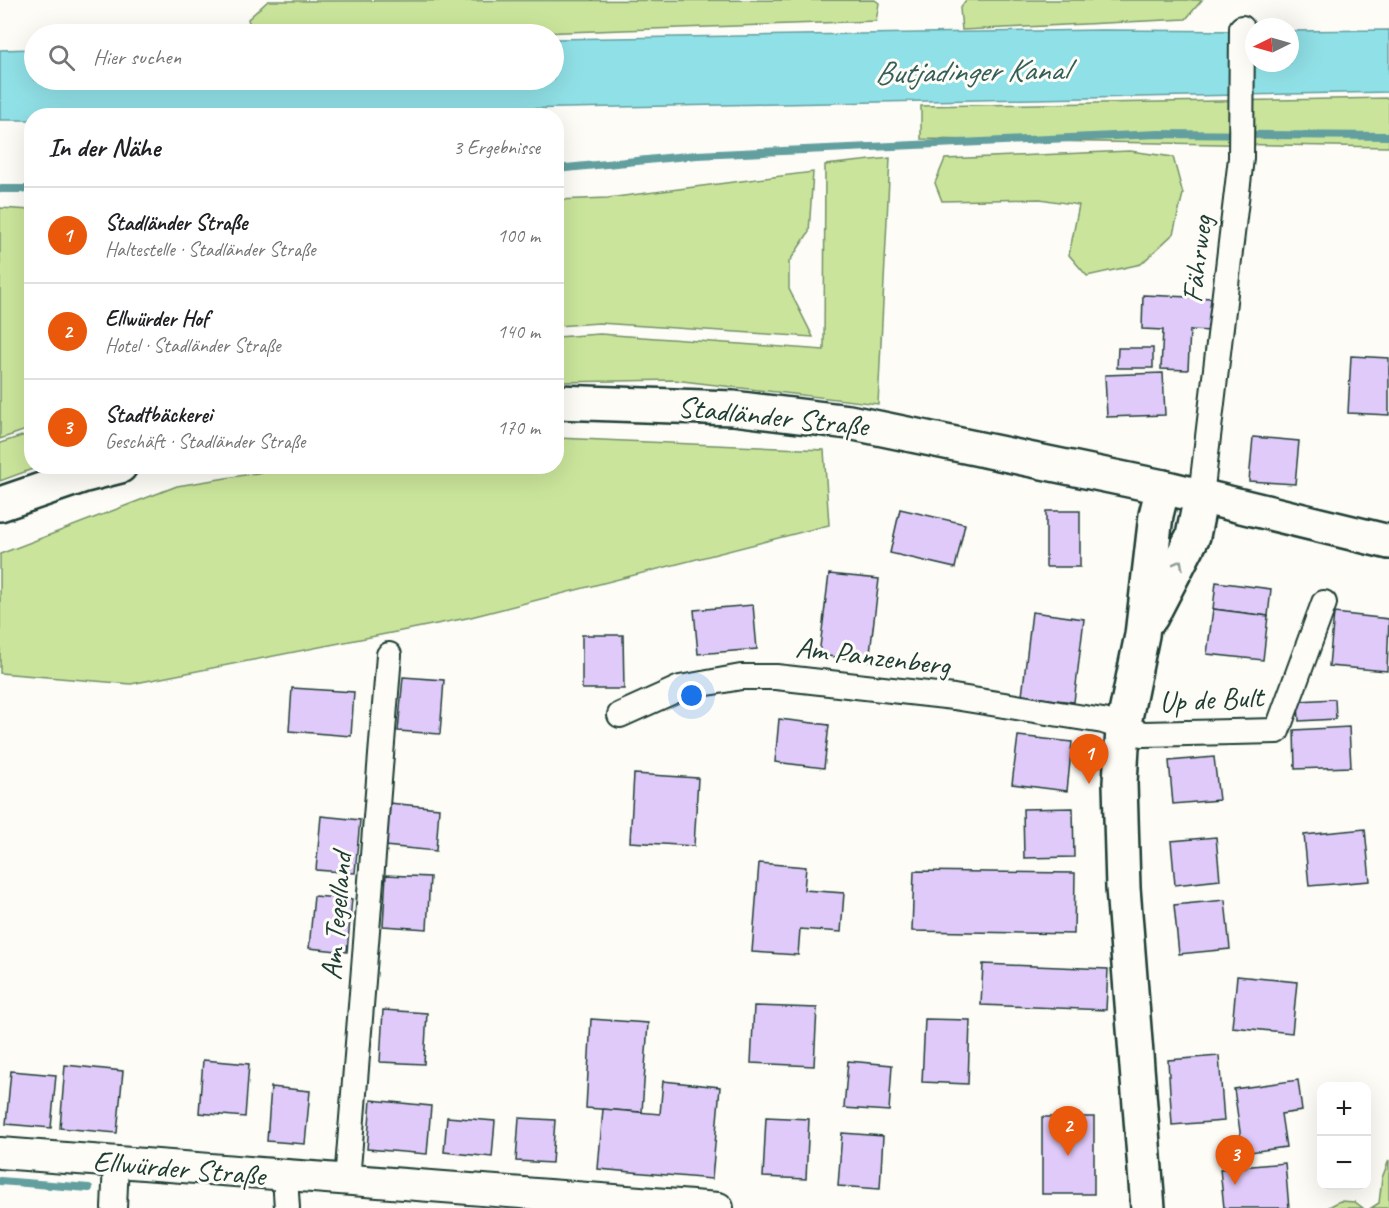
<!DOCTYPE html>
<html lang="de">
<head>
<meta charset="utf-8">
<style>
  :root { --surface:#fff; --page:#f6f6f6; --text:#202124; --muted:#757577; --line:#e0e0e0; --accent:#ea580c }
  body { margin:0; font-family:Caveat,sans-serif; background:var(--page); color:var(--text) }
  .controls { position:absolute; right:18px; bottom:18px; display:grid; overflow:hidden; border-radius:12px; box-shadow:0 6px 24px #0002 }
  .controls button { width:54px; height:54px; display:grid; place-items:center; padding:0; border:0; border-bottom:2px solid var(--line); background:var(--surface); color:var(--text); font:30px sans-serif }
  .compass { position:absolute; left:1245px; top:18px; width:54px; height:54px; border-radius:50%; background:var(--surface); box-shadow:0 6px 24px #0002; rotate:265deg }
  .you { position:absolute; left:692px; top:696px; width:21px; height:21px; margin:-15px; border:4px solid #fff; border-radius:50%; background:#1a73e8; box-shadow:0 0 0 9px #1a73e833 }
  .badge { display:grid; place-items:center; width:39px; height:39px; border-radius:50%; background:var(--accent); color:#fff; font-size:20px; font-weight:700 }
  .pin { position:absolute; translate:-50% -50px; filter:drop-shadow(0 2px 3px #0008) }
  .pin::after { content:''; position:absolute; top:32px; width:21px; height:18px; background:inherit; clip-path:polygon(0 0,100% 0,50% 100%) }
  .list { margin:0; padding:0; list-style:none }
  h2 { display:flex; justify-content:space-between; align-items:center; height:78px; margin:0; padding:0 24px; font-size:26px }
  h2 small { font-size:20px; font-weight:400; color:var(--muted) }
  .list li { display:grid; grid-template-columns:39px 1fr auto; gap:18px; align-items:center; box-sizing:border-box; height:96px; padding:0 24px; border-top:2px solid var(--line) }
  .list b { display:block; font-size:22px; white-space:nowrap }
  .list p { margin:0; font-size:20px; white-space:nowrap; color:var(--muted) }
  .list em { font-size:20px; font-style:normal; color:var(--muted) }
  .icon { flex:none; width:33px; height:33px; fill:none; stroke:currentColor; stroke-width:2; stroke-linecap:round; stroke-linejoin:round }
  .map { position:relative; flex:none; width:1389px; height:1208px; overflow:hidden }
  .search { position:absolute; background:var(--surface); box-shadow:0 6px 24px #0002; left:24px; top:24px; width:540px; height:66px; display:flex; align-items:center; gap:15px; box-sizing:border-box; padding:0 21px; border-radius:33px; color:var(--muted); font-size:22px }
  .panel { position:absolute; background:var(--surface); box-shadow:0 6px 24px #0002; left:24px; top:108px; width:540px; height:366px; border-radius:24px }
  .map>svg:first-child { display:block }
  .green { fill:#cae59b; stroke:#749168; stroke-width:1.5 }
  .water { fill:#90e1e7; stroke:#639f9f; stroke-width:1.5 }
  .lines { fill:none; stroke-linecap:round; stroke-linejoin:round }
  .stream { stroke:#639f9f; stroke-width:8 }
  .building { fill:#e0cafa; stroke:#1f3d34; stroke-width:1.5 }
  .minor-casing { stroke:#1f3d34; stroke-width:28 }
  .tertiary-casing { stroke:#1f3d34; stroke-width:34 }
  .secondary-casing { stroke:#1f3d34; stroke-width:38 }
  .primary-casing { stroke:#1f3d34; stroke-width:38 }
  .minor { stroke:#fdfcf7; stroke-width:24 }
  .tertiary { stroke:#fdfcf7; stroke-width:30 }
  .secondary { stroke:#fdfcf7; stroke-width:33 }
  .primary { stroke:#fdfcf7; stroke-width:33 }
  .oneway { stroke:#8e9c96 }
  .labels { text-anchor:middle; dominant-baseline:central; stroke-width:6; stroke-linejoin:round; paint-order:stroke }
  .street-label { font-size:30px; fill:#1f3d34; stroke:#fdfcf7 }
  .water-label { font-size:32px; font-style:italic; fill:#365e58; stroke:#fdfcf7 }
</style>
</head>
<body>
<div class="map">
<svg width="1389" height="1208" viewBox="0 0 1389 1208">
  <rect width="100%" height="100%" fill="#fdfcf7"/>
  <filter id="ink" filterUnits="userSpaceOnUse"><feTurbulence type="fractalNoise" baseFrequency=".0167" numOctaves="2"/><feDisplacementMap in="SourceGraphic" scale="12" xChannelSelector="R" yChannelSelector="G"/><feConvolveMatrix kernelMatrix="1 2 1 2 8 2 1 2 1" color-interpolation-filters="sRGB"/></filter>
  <g filter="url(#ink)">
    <g class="green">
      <path d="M875 0 879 3 876 21 510 34H252L248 19 268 1Z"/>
      <path d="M966 0H1202L1186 19 962 30 960 8Z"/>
      <path d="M1389 98V147L921 139V106Z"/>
      <path d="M1130 151 1173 157 1183 194 1173 234 1141 264 1087 276 1069 255 1079 205 1040 199 942 201 935 183 945 159Z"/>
      <path d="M890 158 878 404 674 380 557 382V337L600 334 824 350 825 165Z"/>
      <path d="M813 172 809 232 789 262V289L813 337 599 323 557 326V200L608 198Z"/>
      <path d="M0 208 31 210 32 428 0 439Z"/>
      <path d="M31 433 32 466 38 467 0 481V443Z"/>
      <path d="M557 438 824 450 829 525 467 618 131 684 0 673V554L177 486 294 467 556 466Z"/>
      <path d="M1389 1160V1208H1371L1379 1203 1382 1178Z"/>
      <path d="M1340 1201 1355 1202 1363 1208H1327Z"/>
    </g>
    <path class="water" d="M1102 30 1254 31V63H1290V31L1389 30V92L212 115 32 116 31 120H0V50L34 49V80H554V39Z"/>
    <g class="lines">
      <g class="stream">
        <path d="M556 169 697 155 1158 134 1389 136"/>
        <path d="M0 189H32"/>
        <path d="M0 1181 89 1188"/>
      </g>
    </g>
    <g class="building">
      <path d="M1143 295 1213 298 1212 331 1190 330 1188 370 1161 369 1163 330 1142 329Z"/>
      <path d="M1118 348H1153V368H1117Z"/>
      <path d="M1351 356 1389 358V415L1348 413Z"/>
      <path d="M1163 373 1165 415 1107 417 1105 375Z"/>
      <path d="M1253 437 1299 441 1295 484 1249 481Z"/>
      <path d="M900 509 965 524 955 568 890 553Z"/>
      <rect x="1046" y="511" width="34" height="56"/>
      <path d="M829 574 879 579 869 661 819 655Z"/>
      <path d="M1216 582 1271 589 1268 616 1213 609Z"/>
      <path d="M753 605 757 649 698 654 694 610Z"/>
      <path d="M1213 609 1268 616 1263 660 1207 654Z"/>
      <path d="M1032 612 1084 619 1074 702 1022 696Z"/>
      <path d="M1334 613 1389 619 1387 671 1329 666Z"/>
      <path d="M582 635H623L624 689H582Z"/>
      <path d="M403 677 444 680 440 734 398 731Z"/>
      <path d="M292 688 354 692 351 736 289 731Z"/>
      <path d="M1335 699 1336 719 1299 721 1298 701Z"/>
      <path d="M779 719 829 725 824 768 775 762Z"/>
      <path d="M1349 727 1351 767 1295 769 1294 730Z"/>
      <path d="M1018 736 1072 742 1067 791 1012 784Z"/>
      <path d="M1214 757 1219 800 1173 804 1169 761Z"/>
      <path d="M634 774 698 778 694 846 630 842Z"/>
      <path d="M389 803 439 808 436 851 385 846Z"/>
      <path d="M1073 808 1074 857 1024 858 1023 809Z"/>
      <path d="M321 816 360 820 355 873 316 870Z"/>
      <path d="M1365 829 1370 881 1309 886 1304 835Z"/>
      <path d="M1216 837 1220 880 1175 885 1171 841Z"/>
      <path d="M759 863 806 867 804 890 844 893 841 932 800 929 798 955 752 952Z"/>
      <path d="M914 871 1075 873 1074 934 912 931Z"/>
      <path d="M386 875 430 877 427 929 383 926Z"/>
      <path d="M314 896 352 899 347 952 309 948Z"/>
      <path d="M1225 900 1230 949 1179 954 1174 905Z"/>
      <path d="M983 964 1108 969 1106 1010 981 1005Z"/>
      <path d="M1237 976 1297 982 1292 1033 1232 1027Z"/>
      <path d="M754 1006 817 1008 814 1066 751 1063Z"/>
      <path d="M383 1010 427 1013 424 1064 380 1062Z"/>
      <path d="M591 1019 648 1023 642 1112 586 1108Z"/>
      <path d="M925 1019 970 1020 968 1084 922 1082Z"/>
      <path d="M1219 1056 1224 1121 1172 1125 1168 1060Z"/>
      <path d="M203 1060 249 1064 245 1117 199 1113Z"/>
      <path d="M848 1061 892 1065 889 1111 844 1108Z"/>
      <path d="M65 1065 123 1071 117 1133 60 1128Z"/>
      <path d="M11 1071 56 1075 51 1128 6 1124Z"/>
      <path d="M1298 1080 1302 1111 1281 1114 1286 1147 1243 1153 1234 1089Z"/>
      <path d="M663 1081 720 1087 712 1179 598 1169 603 1109 660 1114Z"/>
      <path d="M271 1087 310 1091 305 1144 267 1141Z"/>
      <path d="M371 1100 431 1106 427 1154 367 1149Z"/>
      <path d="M447 1117 495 1121 492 1157 444 1152Z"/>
      <path d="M766 1117 809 1119 806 1179 763 1177Z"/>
      <rect x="1042" y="1117" width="52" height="77"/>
      <path d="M519 1118 555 1120 552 1163 516 1161Z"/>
      <path d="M842 1133 883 1136 880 1189 838 1186Z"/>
      <path d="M1285 1163 1289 1208H1224L1220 1169Z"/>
    </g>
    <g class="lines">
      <g class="minor-casing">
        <g id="minor">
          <path d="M1201 496 1241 158 1242 28"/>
          <path d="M620 715 680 688 741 677H776L954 697 1103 721 1143 734 1277 731 1324 603"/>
          <path d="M285 1177 287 1208"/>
          <path d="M347 1181 389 655"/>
          <path d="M114 1208 116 1162"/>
        </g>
      </g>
      <g class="tertiary-casing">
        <path id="tertiary" d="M0 1153 718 1208"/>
      </g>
      <g class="secondary-casing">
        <g id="secondary">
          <path d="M1151 617 1193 536 1201 496"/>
          <path d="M1148 1208 1123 888 1120 783 1123 728 1142 635 1156 515 1163 487"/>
        </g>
      </g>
      <g class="primary-casing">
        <g id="primary">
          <path d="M556 402 733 408 849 422 1163 487 1389 542"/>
          <path d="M0 504 85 475 120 466"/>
        </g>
      </g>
      <use href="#minor" class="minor"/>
      <use href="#tertiary" class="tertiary"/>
      <use href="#secondary" class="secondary"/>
      <use href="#primary" class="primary"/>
    </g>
    <defs><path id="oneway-chevron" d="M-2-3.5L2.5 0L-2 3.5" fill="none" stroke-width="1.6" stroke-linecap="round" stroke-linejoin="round" transform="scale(1.5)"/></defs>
    <use class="oneway" href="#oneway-chevron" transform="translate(1179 564) rotate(-62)"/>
  </g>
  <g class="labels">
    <g class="street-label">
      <text transform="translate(1197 259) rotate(-83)">Fährweg</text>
      <text transform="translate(773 416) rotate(6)">Stadländer Straße</text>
      <text transform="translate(873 656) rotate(7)">Am Panzenberg</text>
      <text transform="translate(1211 699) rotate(-3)">Up de Bult</text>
      <text transform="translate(336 916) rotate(-85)">Am Tegelland</text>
      <text transform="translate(179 1168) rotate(5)">Ellwürder Straße</text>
    </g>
    <g class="water-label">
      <text transform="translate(971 71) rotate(-1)">Butjadinger Kanal</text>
    </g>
  </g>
</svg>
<div class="controls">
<button>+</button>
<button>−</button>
</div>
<svg class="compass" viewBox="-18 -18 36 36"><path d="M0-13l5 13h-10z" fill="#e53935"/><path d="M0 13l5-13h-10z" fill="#757577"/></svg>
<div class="you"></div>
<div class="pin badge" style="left:1089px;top:784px">1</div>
<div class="pin badge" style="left:1068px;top:1156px">2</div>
<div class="pin badge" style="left:1235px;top:1185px">3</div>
<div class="search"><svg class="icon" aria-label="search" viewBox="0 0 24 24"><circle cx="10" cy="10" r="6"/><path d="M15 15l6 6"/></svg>Hier suchen</div>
<section class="panel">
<h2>In der Nähe<small>3 Ergebnisse</small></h2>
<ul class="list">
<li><span class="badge">1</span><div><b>Stadländer Straße</b><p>Haltestelle · Stadländer Straße</p></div><em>100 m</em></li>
<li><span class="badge">2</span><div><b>Ellwürder Hof</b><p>Hotel · Stadländer Straße</p></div><em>140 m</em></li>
<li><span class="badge">3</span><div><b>Stadtbäckerei</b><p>Geschäft · Stadländer Straße</p></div><em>170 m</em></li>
</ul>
</section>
</div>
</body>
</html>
